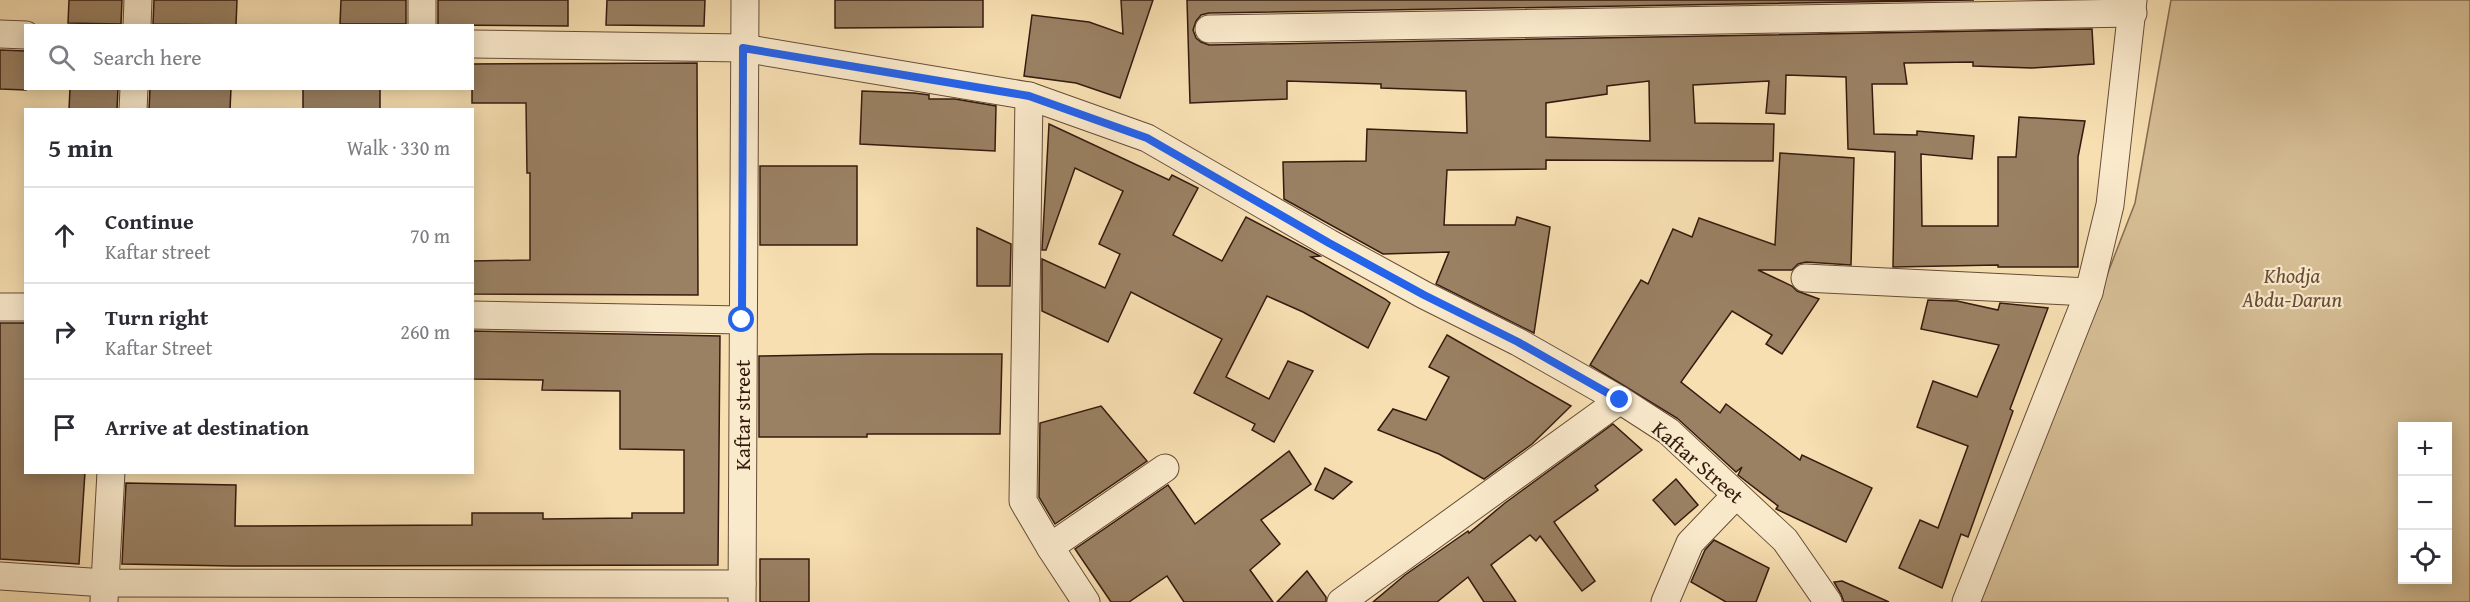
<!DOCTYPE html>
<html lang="en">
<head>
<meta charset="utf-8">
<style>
  :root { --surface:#fff; --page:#f7f7f7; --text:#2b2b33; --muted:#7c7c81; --line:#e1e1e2 }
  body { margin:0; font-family:"Gentium Book Plus",serif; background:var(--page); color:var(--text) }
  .controls { position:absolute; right:18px; bottom:18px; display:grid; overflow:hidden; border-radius:0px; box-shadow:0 3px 15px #0003 }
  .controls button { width:54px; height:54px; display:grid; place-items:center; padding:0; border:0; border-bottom:2px solid var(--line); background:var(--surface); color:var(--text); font:30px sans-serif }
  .stop { position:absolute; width:18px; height:18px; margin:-14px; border:4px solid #2563eb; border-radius:50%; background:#fff }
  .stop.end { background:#2563eb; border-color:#fff; box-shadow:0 2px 6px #0008 }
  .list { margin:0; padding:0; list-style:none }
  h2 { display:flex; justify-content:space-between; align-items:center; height:78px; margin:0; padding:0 24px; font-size:26px }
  h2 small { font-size:20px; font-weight:400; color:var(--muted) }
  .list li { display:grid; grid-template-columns:39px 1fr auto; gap:18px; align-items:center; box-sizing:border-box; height:96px; padding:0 24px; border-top:2px solid var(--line) }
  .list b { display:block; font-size:22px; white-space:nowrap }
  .list p { margin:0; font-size:20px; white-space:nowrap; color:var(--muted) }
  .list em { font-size:20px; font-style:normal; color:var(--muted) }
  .icon { flex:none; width:33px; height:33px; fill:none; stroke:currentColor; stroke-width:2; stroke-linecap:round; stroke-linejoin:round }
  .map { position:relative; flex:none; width:2470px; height:602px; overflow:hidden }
  .search { position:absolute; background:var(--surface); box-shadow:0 3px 15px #0003; left:24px; top:24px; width:450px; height:66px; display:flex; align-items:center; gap:15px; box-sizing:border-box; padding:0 21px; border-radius:0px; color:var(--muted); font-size:22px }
  .panel { position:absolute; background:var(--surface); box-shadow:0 3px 15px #0003; left:24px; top:108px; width:450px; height:366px; border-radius:0px }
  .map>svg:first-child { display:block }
  .green { fill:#d6be95; stroke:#866c52; stroke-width:1.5; fill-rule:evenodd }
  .building { fill:#9a8163; stroke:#351b0f; stroke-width:1.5; fill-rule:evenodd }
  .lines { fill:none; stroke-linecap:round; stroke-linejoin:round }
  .minor-casing { stroke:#664c38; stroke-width:29 }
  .minor { stroke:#faeacc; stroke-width:27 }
  .route { stroke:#2563eb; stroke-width:8 }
  .labels { text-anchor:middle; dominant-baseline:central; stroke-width:4.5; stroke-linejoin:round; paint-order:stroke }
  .park-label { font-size:21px; font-style:italic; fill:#654c37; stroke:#faeacc }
  .street-label { font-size:21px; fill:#351b0f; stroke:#faeacc }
</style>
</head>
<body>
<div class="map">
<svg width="2470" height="602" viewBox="0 0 2470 602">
  <rect width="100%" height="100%" fill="#f7dfb1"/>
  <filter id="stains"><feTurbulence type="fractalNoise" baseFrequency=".00333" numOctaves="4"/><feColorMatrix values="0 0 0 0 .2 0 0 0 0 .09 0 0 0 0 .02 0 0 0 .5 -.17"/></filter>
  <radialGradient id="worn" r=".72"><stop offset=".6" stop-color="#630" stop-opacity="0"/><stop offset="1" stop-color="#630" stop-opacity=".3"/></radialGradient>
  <path class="green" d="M2171 0H2470V602H1980L2135 203ZM2402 426H2448V580H2402Z"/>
  <g class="building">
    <path d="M69 0H122L121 24 68 23Z"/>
    <path d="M154 0H237L236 25 153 24Z"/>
    <path d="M341 0H406V24H340Z"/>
    <path d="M438 0H568V26L438 25Z"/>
    <path d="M607 0H705L704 26 606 25Z"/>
    <path d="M835 0H983V27L835 28Z"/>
    <path d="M1121 0H1153L1120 98 1076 83 1024 76 1032 15 1089 22 1123 34Z"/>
    <path d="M1187 0H1974L1209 13 1201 15 1196 21 1193 30 1196 38 1201 42 1209 45 2092 29 2094 64 2032 68 1973 66V62L1904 63 1907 84H1872L1874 134 1917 135V131L1974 136 1972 159 1921 154 1922 226H1998V157H2016L2019 117 2085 121 2078 157V267H1998V265L1893 267 1895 152 1848 149 1846 77 1786 75 1785 114 1766 113 1769 81 1693 85 1695 123 1774 124 1773 161 1546 160V169L1447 170 1444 225H1515L1517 217 1550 227 1534 333 1436 284 1449 252 1383 254 1284 199 1283 162 1366 161 1367 129 1467 133 1466 91 1381 88V84L1287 81V99L1190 103ZM1649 81 1650 141 1546 137V103L1607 94V86Z"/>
    <path d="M0 50 26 51V90L0 89Z"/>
    <path d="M697 63 698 295 472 294V261L530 260V173H527L526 103H472V64Z"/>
    <path d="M70 88H118L117 110H69Z"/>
    <path d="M150 88H231L230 110H149Z"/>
    <rect x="303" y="88" width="77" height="22"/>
    <path d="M862 91 914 93 929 95V99H955L996 106 995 151 860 144Z"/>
    <path d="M1049 124 1169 180 1172 175 1198 188 1173 235 1222 261 1246 217 1320 256 1311 257 1385 299 1390 303 1368 348 1303 312 1267 296 1226 377 1269 399 1288 361 1313 371 1274 442 1252 430 1255 424 1194 393 1222 339 1131 292 1108 342 1042 311V259L1105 288 1120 254 1099 244 1123 191 1075 168 1046 250H1042Z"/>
    <path d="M1780 153 1854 158 1851 265 1806 262 1798 264 1792 270H1758L1792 286 1797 291 1819 299 1782 354 1766 344 1772 335 1732 311 1681 382 1720 413 1726 404 1800 460 1802 455 1872 488 1846 542 1776 509 1778 506 1738 475 1742 467 1736 472 1677 418 1590 365 1641 280 1648 284 1673 229 1692 237 1699 218 1775 245Z"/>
    <rect x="760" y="166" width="97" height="79"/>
    <path d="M977 228 1011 244 1010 286H977Z"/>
    <path d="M1928 300 1957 301 1998 310 2000 303 2048 308 2010 409 2013 411 1968 537 1961 534 1942 588 1899 568 1920 520 1938 528 1968 446 1917 427 1933 381 1977 397 1999 345 1921 329Z"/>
    <path d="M0 323H26V472H85L79 564 0 559Z"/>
    <path d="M472 331 720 336 718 565 233 566 122 564 126 483 236 485 235 526 472 525V513H543V519L632 518V513H684V450L620 449V391L542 390 543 380 472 379Z"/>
    <path d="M1447 335 1571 406 1532 444 1484 479 1439 454 1378 430 1393 409 1426 420 1449 377 1429 367Z"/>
    <path d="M871 354H1002L1000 434H867V437H759V356Z"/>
    <path d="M1101 406 1147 461 1055 524 1039 497 1040 423Z"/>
    <path d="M1613 424 1642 450 1595 486 1598 490 1554 522 1595 581 1582 591 1540 536 1536 541 1530 535 1491 565 1516 602H1484L1468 577 1437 602H1373L1405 575 1468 531 1469 533 1505 503Z"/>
    <path d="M1289 451 1311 484 1261 520 1280 544 1250 570 1273 602H1184L1167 576 1129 602H1111L1075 549 1168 485 1195 524Z"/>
    <path d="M1325 468 1352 482 1333 499 1315 490Z"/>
    <path d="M1676 479 1698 505 1675 525 1653 500Z"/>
    <path d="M1714 540 1769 568 1756 602H1726L1691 582 1705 550Z"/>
    <rect x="760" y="559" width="49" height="43"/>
    <path d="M1307 571 1326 597V602H1277Z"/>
    <path d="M1842 581 1889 602H1844L1841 594 1834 582Z"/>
  </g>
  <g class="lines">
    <g class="minor-casing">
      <g id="minor">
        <path d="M137 26 138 0"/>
        <path d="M422 26V0"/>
        <path d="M1209 29 2133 13"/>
        <path d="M0 34 26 35"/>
        <path d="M472 44 743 48 1029 96 1147 138 1329 243 1424 295 1518 342 1620 400 1668 431 1785 540 1828 602"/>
        <path d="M1029 96 1023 501 1050 547 1086 602"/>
        <path d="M133 110 134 88"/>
        <path d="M1805 278 2089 292"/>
        <path d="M0 307H26"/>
        <path d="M472 315 742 320"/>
        <path d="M1050 547 1165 468"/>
        <path d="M0 576 105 583 742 584"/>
        <path d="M104 601 111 472"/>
        <path d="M742 602 745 0"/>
        <path d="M1341 602 1620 400"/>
        <path d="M1665 602 1690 543 1736 495"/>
        <path d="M1966 602 2089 292 2110 205 2133 0"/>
      </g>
    </g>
    <use href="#minor" class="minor"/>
  </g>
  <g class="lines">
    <path class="route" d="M742 320 743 48 1029 96 1147 138 1329 243 1424 295 1518 342 1620 400"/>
  </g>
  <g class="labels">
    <g class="park-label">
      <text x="2292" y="275">Khodja<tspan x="2292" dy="24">Abdu-Darun</tspan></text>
    </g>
    <g class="street-label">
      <text transform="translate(742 415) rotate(-90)">Kaftar street</text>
      <text transform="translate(1698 462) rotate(41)">Kaftar Street</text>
    </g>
  </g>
  <rect width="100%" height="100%" filter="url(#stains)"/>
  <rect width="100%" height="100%" fill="url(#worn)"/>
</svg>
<div class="controls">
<button>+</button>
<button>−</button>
<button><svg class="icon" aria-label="locate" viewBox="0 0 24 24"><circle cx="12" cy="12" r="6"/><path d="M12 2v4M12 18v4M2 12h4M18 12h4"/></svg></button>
</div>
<div class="stop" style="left:742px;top:320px"></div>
<div class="stop end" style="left:1620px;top:400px"></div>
<div class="search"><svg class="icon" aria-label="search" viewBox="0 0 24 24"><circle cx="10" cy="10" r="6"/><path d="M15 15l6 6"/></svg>Search here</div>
<section class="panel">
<h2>5 min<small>Walk · 330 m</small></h2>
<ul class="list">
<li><svg class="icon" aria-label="ahead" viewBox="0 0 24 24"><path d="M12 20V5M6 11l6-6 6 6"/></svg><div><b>Continue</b><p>Kaftar street</p></div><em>70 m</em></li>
<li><svg class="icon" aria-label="right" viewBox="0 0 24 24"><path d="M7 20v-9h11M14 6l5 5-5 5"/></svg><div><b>Turn right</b><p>Kaftar Street</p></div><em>260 m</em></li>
<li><svg class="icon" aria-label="arrive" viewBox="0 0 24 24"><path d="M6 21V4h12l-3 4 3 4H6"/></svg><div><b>Arrive at destination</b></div></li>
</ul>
</section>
</div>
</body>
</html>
